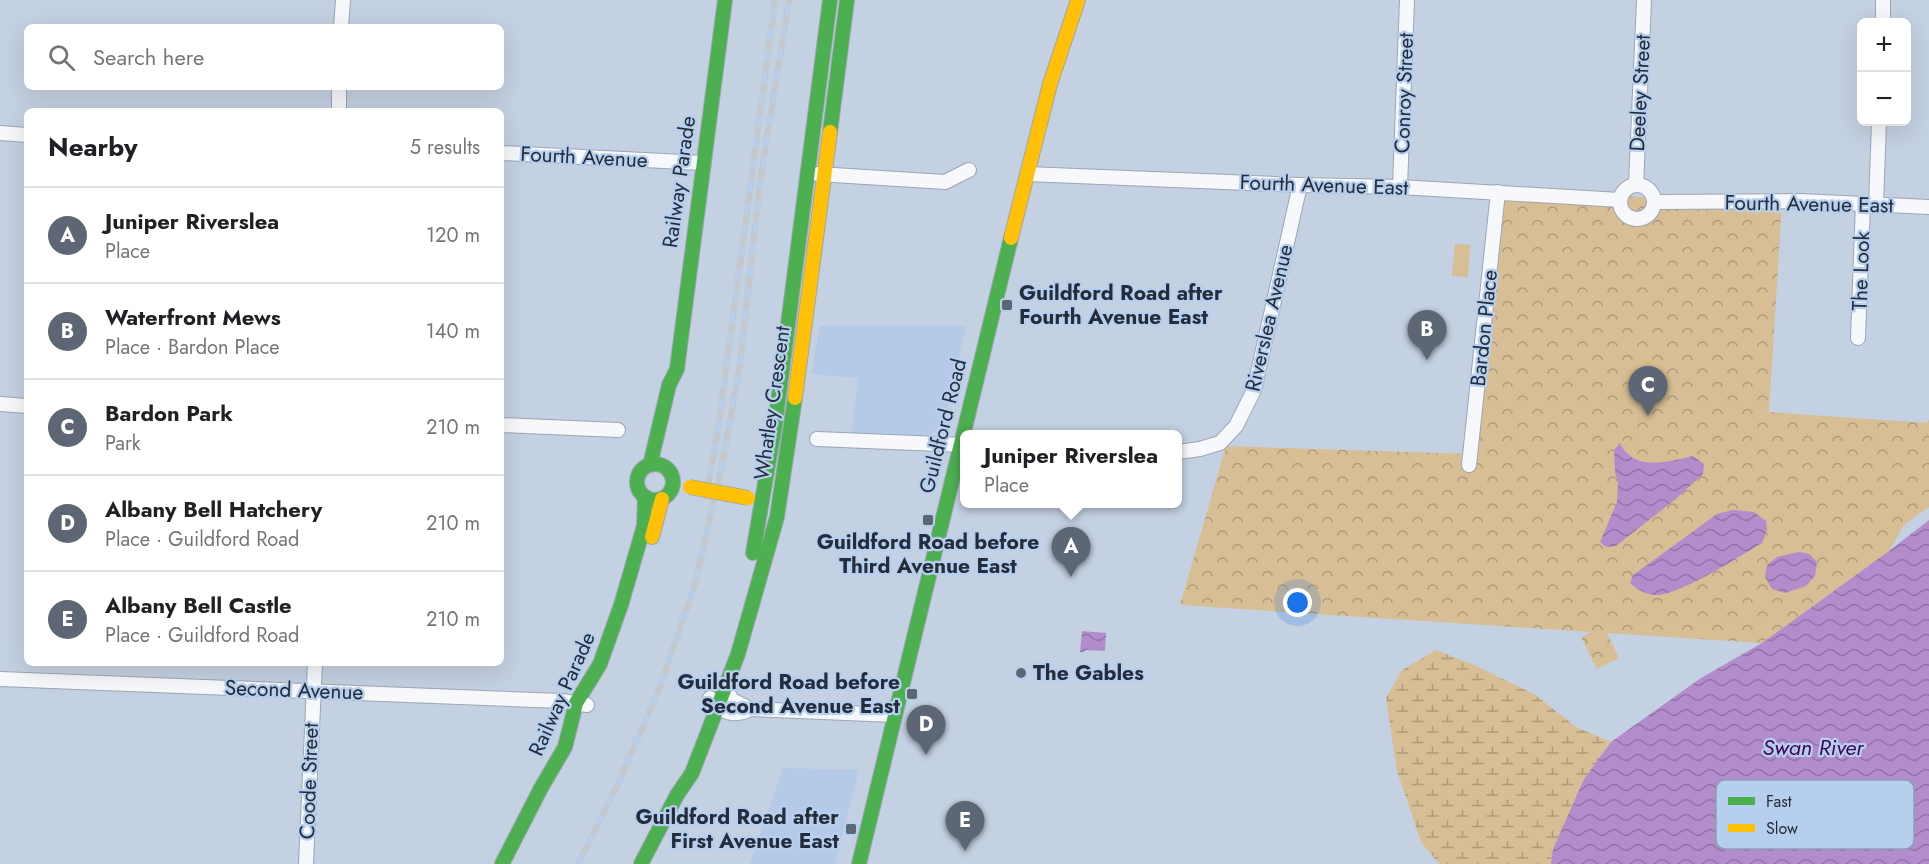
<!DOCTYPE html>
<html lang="en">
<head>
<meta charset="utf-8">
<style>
  :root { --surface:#fff; --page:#f2f2f2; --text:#202124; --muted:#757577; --line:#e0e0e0; --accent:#5c6674 }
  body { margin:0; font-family:Jost,sans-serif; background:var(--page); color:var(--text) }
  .controls { position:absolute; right:18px; top:18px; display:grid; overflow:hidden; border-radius:9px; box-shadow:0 6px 24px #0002 }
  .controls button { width:54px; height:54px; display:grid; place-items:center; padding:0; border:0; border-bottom:2px solid var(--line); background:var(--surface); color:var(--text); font:30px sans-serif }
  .you { position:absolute; left:1298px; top:603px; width:21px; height:21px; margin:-15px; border:4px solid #fff; border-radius:50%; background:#1a73e8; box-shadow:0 0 0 9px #1a73e833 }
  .badge { display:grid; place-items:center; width:39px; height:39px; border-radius:50%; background:var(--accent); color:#fff; font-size:20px; font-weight:700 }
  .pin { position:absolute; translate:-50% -50px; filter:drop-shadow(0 2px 3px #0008) }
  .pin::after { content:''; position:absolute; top:32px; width:21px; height:18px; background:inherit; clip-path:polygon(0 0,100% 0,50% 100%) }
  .popup { position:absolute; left:960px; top:430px; width:222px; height:78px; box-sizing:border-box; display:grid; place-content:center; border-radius:9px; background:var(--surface); filter:drop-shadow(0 2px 4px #0005); font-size:20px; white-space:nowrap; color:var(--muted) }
  .popup b { font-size:22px; color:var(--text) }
  .popup::after { content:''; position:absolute; left:50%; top:100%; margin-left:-12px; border:12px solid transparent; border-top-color:var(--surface) }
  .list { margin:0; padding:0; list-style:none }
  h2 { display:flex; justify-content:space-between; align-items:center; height:78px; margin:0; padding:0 24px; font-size:26px }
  h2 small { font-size:20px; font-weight:400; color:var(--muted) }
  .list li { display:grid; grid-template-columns:39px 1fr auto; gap:18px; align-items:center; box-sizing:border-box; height:96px; padding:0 24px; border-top:2px solid var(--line) }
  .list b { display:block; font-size:22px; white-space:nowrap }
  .list p { margin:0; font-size:20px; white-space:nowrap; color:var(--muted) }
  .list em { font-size:20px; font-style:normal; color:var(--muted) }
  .icon { flex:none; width:33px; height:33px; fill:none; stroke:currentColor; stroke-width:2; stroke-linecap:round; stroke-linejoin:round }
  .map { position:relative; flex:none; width:1929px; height:864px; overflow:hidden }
  .search { position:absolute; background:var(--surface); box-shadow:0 6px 24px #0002; left:24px; top:24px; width:480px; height:66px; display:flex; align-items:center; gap:15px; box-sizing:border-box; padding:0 21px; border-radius:9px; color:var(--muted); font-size:22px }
  .panel { position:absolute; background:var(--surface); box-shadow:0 6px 24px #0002; left:24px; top:108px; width:480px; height:558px; border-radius:9px }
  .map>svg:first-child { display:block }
  .built { fill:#b5cae6 }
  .green { fill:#d7be94 }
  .forest { fill:url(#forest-crowns) }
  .wetland { fill:url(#wetland-marsh) }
  .water { fill:url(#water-waves) }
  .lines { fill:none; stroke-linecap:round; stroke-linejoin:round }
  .street-casing { stroke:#9ca6b3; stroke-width:16 }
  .fast-casing { stroke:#9ca6b3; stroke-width:16 }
  .slow-casing { stroke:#9ca6b3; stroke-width:16 }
  .street { stroke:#f6f8fb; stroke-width:14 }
  .fast { stroke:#4caf50; stroke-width:14 }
  .slow { stroke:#ffc107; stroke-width:14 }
  .rail-casing { stroke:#c4c8cc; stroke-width:6 }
  .rail { stroke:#b7cfef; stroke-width:4; stroke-dasharray:11; stroke-linecap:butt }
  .slow-bridge-casing { stroke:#9ca6b3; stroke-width:16; stroke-linecap:butt }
  .slow-bridge { stroke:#ffc107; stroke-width:14 }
  .poi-dot { fill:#5c6674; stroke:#b7cfef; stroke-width:2 }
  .labels { text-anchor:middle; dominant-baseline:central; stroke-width:4.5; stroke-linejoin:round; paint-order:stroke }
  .street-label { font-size:21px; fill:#242d39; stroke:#b7cfef }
  .poi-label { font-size:21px; font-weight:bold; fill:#242d39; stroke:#b7cfef; text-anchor:start }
  .water-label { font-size:22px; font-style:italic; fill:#430454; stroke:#b7cfef }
  .key { fill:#b7cfef; stroke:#8b9eb8; stroke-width:1.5 }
  .key-label { font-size:16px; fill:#242d39 }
</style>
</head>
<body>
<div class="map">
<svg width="1929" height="864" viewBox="0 0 1929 864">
  <defs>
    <pattern id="forest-crowns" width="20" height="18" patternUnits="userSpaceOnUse" patternTransform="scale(1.5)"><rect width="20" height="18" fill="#d7be94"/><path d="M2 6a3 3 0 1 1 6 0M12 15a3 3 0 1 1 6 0" fill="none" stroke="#ae9b7a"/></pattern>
    <pattern id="wetland-marsh" width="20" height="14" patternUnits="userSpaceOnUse" patternTransform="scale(1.5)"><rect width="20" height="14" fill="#d7be94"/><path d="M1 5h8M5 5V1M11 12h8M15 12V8" fill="none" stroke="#ae9b7a"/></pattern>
    <pattern id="water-waves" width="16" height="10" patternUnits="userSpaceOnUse" patternTransform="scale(1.5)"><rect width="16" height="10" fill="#b28ccb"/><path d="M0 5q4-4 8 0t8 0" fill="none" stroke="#9173a6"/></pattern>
  </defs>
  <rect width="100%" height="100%" fill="#c4d1e2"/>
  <g class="built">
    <path d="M820 326H966L944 422 920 444 851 441 858 378 811 374Z"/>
    <path d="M783 768 859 770 835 864H750Z"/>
  </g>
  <path class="green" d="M1455 244 1470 245 1468 277 1452 276Z"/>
  <path class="forest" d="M1503 191 1782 203 1769 412 1927 423 1929 419V507L1904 525 1889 551 1762 643 1607 633 1619 658 1597 669 1581 637 1591 632 1180 605 1226 446 1470 454Z"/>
  <path class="wetland" d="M1436 650 1474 665 1534 694 1576 727 1611 742 1584 779 1553 849 1551 864H1439L1421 842 1397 771 1386 698 1402 670Z"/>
  <g class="water">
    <path d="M1620 443C1634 472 1667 462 1693 456L1704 464 1703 474 1677 498 1616 546 1606 547 1600 542 1617 502 1618 482 1615 472 1614 450Z"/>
    <path d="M1733 510 1754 512 1766 521 1767 530 1762 543C1739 557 1684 592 1659 595 1648 596 1638 590 1630 583L1633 575 1717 514Z"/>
    <path d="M1929 520V864H1551L1553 849 1584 779 1611 742 1701 678 1762 643 1889 551Z"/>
    <path d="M1799 552 1809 554 1817 562 1815 576 1806 586 1785 593 1772 589 1765 577 1767 565 1777 557Z"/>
    <path d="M1082 631 1106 633 1105 651 1086 650 1084 652H1080Z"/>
  </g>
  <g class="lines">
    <g class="street-casing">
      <g id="street">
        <path d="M1883 22V0"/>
        <path d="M341 27 343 0"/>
        <path d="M339 111V87"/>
        <path d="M0 133 27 135"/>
        <path d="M501 153 704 163"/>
        <path d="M818 174 945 182 969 170"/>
        <path d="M1027 174 1300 185 1400 187 1620 200"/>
        <circle cx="1637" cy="202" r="17"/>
        <path d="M1636 185 1644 0"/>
        <path d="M1400 187 1407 0"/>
        <path d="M1654 202 1800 201 1929 207"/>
        <path d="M1876 204 1879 122"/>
        <path d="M1858 338 1863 203"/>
        <path d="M0 404 27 406"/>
        <path d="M501 425 618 430"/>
        <path d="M817 439 964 445"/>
        <path d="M1178 452 1200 449 1220 443 1236 426 1254 390 1300 185"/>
        <path d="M1469 465 1498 192"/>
        <path d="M0 679 562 701 587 705"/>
        <path d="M726 689 732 700 750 709 894 715"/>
        <path d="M710 698C717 713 737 717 750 709"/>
        <path d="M306 864 315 663"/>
      </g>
    </g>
    <g class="fast-casing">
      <g id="fast">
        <path d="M830 132 847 0"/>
        <circle cx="655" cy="482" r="18"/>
        <path d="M650 465 669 385 677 369 725 0"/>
        <path d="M753 553 775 425 830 0"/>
        <path d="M502 864 541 788 565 747 576 703 600 664 621 605 644 526 645 497"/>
        <path d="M641 864 677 795 692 773 738 654 777 517 795 398"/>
        <path d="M859 864 1011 238"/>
      </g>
    </g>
    <g class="slow-casing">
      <g id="slow">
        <path d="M1011 238 1050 84 1078 0"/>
        <path d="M795 398 830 132"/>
        <path d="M652 537 662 499"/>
      </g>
    </g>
    <use href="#street" class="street"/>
    <use href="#fast" class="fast"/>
    <use href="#slow" class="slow"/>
    <g class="rail-casing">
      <g id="rail">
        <path d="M706 497 718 430 775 0"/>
        <path d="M578 864 618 784 660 687 695 584 720 475 740 365 760 182 789 0"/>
      </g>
    </g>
    <use href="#rail" class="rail"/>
    <g class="slow-bridge-casing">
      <path id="slow-bridge" d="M690 487 748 498"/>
    </g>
    <use href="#slow-bridge" class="slow-bridge"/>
  </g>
  <g class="poi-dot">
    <rect x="1001" y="299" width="12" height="12" rx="3"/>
    <rect x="922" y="514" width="12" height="12" rx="3"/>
    <circle cx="1021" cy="673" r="6"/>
    <rect x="906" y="688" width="12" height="12" rx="3"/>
    <rect x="845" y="823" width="12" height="12" rx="3"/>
  </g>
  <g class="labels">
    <g class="street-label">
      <text transform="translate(1404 93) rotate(-88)">Conroy Street</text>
      <text transform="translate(1640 93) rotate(-87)">Deeley Street</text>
      <text transform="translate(584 157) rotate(3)">Fourth Avenue</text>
      <text transform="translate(679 182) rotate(-82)">Railway Parade</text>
      <text transform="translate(1324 185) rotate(2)">Fourth Avenue East</text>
      <text transform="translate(1809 204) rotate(1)">Fourth Avenue East</text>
      <text transform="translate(1861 271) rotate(-88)">The Look</text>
      <text transform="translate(1269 318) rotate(-77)">Riverslea Avenue</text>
      <text transform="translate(1484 328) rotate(-84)">Bardon Place</text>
      <text transform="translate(772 403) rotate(-82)">Whatley Crescent</text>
      <text transform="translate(943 426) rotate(-76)">Guildford Road</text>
      <text transform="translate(294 690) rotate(2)">Second Avenue</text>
      <text transform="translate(562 694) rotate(-66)">Railway Parade</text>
      <text transform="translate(309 781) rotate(-88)">Coode Street</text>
    </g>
    <g class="poi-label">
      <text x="1019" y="293">Guildford Road after<tspan x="1019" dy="24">Fourth Avenue East</tspan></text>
      <text x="928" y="542" text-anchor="middle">Guildford Road before<tspan x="928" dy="24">Third Avenue East</tspan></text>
      <text x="1033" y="673">The Gables</text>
      <text x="900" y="682" text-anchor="end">Guildford Road before<tspan x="900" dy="24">Second Avenue East</tspan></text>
      <text x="839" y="817" text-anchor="end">Guildford Road after<tspan x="839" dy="24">First Avenue East</tspan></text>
    </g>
    <g class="water-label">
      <text x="1813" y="747">Swan River</text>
    </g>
  </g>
  <rect x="1716" y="780" width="198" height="69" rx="9" class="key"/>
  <rect x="1728" y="797" width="27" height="8" fill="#4caf50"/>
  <rect x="1728" y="824" width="27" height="8" fill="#ffc107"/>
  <g class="key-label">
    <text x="1766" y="807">Fast</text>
    <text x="1766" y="834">Slow</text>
  </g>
</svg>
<div class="controls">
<button>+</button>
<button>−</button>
</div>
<div class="you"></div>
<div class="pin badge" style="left:1071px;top:577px">A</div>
<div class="popup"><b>Juniper Riverslea</b>Place</div>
<div class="pin badge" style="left:1427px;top:360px">B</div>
<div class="pin badge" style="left:1648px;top:416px">C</div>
<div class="pin badge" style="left:926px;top:755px">D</div>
<div class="pin badge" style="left:965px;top:851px">E</div>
<div class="search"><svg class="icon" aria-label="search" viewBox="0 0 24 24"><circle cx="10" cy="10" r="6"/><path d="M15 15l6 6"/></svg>Search here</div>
<section class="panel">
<h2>Nearby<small>5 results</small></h2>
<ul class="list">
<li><span class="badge">A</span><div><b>Juniper Riverslea</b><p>Place</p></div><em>120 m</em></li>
<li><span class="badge">B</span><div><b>Waterfront Mews</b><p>Place · Bardon Place</p></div><em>140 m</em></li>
<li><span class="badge">C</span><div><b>Bardon Park</b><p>Park</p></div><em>210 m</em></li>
<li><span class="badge">D</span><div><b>Albany Bell Hatchery</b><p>Place · Guildford Road</p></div><em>210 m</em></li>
<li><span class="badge">E</span><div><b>Albany Bell Castle</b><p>Place · Guildford Road</p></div><em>210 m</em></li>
</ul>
</section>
</div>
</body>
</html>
